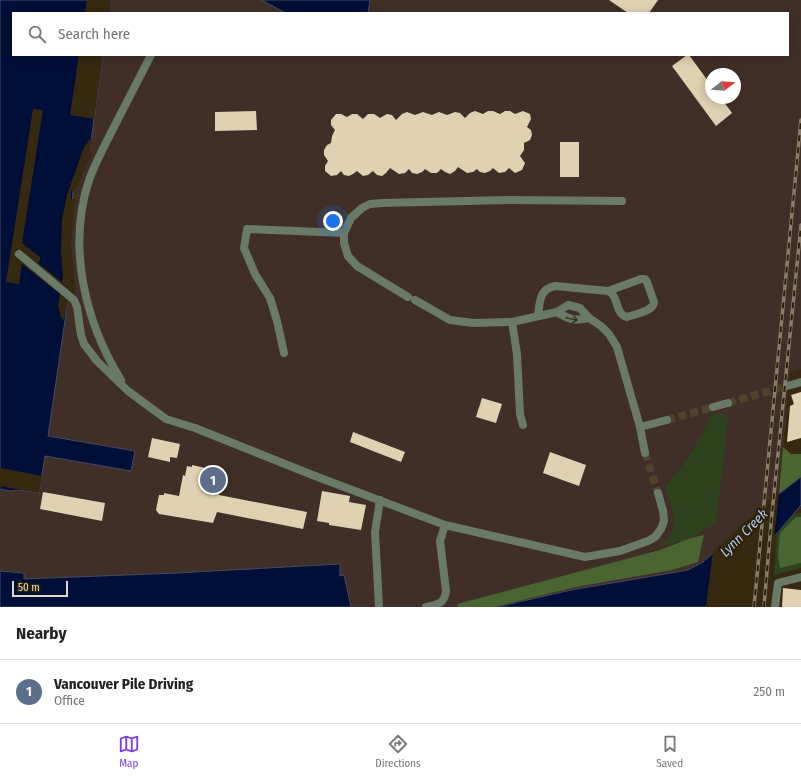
<!DOCTYPE html>
<html lang="en">
<head>
<meta charset="utf-8">
<style>
  :root { --surface:#fff; --page:#f2f2f2; --text:#222; --muted:#767676; --line:#e0e0e0; --accent:#7c3aed }
  body { margin:0; font-family:"Fira Sans Condensed",sans-serif; background:var(--page); color:var(--text) }
  .compass { position:absolute; left:705px; top:68px; width:36px; height:36px; border-radius:50%; background:var(--surface); box-shadow:0 2px 10px #0003; rotate:73deg }
  .scale { position:absolute; left:12px; bottom:10px; width:56px; box-sizing:border-box; padding-left:4px; border:2px solid #e1d8ca; border-top:0; font-size:11px; line-height:14px; white-space:nowrap; color:#e1d8ca; -webkit-text-stroke:3px #2d2006; paint-order:stroke }
  .you { position:absolute; left:333px; top:221px; width:14px; height:14px; margin:-10px; border:3px solid #fff; border-radius:50%; background:#1a73e8; box-shadow:0 0 0 6px #1a73e833 }
  .badge { display:grid; place-items:center; width:26px; height:26px; border-radius:50%; background:var(--accent); color:#fff; font-size:13px; font-weight:700 }
  .pin { position:absolute; translate:-50% -50%; border:2px solid #fff; box-shadow:0 1px 4px #0006 }
  .list { margin:0; padding:0; list-style:none }
  h2 { display:flex; justify-content:space-between; align-items:center; height:52px; margin:0; padding:0 16px; font-size:17px }
  h2 small { font-size:13px; font-weight:400; color:var(--muted) }
  .list li { display:grid; grid-template-columns:26px 1fr auto; gap:12px; align-items:center; box-sizing:border-box; height:64px; padding:0 16px; border-top:1px solid var(--line) }
  .list b { display:block; font-size:15px; white-space:nowrap }
  .list p { margin:0; font-size:13px; white-space:nowrap; color:var(--muted) }
  .list em { font-size:13px; font-style:normal; color:var(--muted) }
  .icon { flex:none; width:22px; height:22px; fill:none; stroke:currentColor; stroke-width:2; stroke-linecap:round; stroke-linejoin:round }
  .map { position:relative; flex:none; width:801px; height:607px; overflow:hidden }
  .search { position:absolute; background:var(--surface); box-shadow:0 2px 10px #0003; left:12px; right:12px; top:12px; height:44px; display:flex; align-items:center; gap:10px; box-sizing:border-box; padding:0 14px; border-radius:0px; color:var(--muted); font-size:15px }
  .sheet { height:116px; background:var(--surface) }
  nav { display:flex; justify-content:space-around; align-items:center; box-sizing:border-box; height:56px; border-top:1px solid var(--line); background:var(--surface); font-size:11px; color:var(--muted) }
  nav a { display:grid; justify-items:center; gap:2px }
  nav .on { color:var(--accent) }
  .map>svg:first-child { display:block }
  .industrial { fill:#412e27; fill-rule:evenodd }
  .green { fill:#2e421e }
  .forest { fill:#496632 }
  .water { fill:#000f37; stroke:#444b63 }
  .pier { fill:#372910 }
  .building { fill:#e1d0b2 }
  .lines { fill:none; stroke-linecap:round; stroke-linejoin:round }
  .minor-tunnel { stroke:#50432c; stroke-width:8; stroke-dasharray:8 4; stroke-linecap:butt }
  .minor { stroke:#697b66; stroke-width:8 }
  .rail-casing { stroke:#897e6a; stroke-width:3.5 }
  .rail { stroke:#2d2006; stroke-width:2; stroke-dasharray:6; stroke-linecap:butt }
  .oneway { stroke:#3c371e }
  .labels { text-anchor:middle; dominant-baseline:central; stroke-width:4; stroke-linejoin:round; paint-order:stroke }
  .water-label { font-size:14px; font-style:italic; fill:#adc9f4; stroke:#2d2006 }
</style>
</head>
<body>
<div class="map">
<svg width="801" height="607" viewBox="0 0 801 607">
  <rect width="100%" height="100%" fill="#372910"/>
  <g class="industrial">
    <path d="M87 0H282L278 8 286 13H85Z"/>
    <path d="M370 0H801V369L790 373 779 494 703 562 688 570 571 590 497 607H351L344 575 340 576V565L177 573 24 579V573L0 571V489L10 491 20 490 39 493 42 476 68 300 69 243 79 55H788V13H368ZM711 74H735V98H711Z"/>
  </g>
  <g class="green">
    <path d="M711 414H725L728 417 726 443 716 523C699 534 681 545 660 545 684 530 671 508 665 486 685 466 700 440 711 414Z"/>
    <path d="M801 513V568L774 575 777 534 794 514Z"/>
  </g>
  <g class="forest">
    <path d="M783 447 791 454H801V477L779 494Z"/>
    <path d="M796 517H801V563L780 568 778 555 780 533Z"/>
    <path d="M704 535 698 562 672 570 576 587 494 607H458L457 604 660 550 691 538Z"/>
  </g>
  <g class="water">
    <path d="M0 0H111L110 13H13V55H103L89 155 73 192 69 243 68 300 48 436 135 451 131 471 45 456 39 493 20 490 10 491 0 489Z"/>
    <path d="M261 0H370L368 13H286Z"/>
    <path d="M801 477V505C771 541 740 576 705 607H497L571 590 688 570 703 562 779 494Z"/>
    <path d="M340 564V576L344 575 351 607H0V571L24 573V579L177 573Z"/>
  </g>
  <g class="pier">
    <path d="M87 0H111L110 13H85Z"/>
    <path d="M79 55H103L94 119 70 115Z"/>
    <path d="M33 109 43 110 22 243 41 258 38 263 62 282 63 275 61 254 62 220 67 195 84 147 92 137 90 150 91 155 76 190 71 191V199H75L71 243 75 290 74 291 75 293 70 302 68 301 64 320 61 317 58 306 60 294 22 264 19 284 6 282Z"/>
    <path d="M0 468 42 476 39 493 0 486Z"/>
    <path d="M779 491 774 540 722 594 706 607 713 551Z"/>
  </g>
  <g class="building">
    <path d="M609 0H658L649 13H628Z"/>
    <path d="M687 55H689L711 85V98H721L732 113 716 126 672 66Z"/>
    <path d="M256 111 257 130 215 131V112Z"/>
    <path d="M475 111 483 114 488 111H493L500 114 505 111H510L515 114 523 111 530 114 531 119 527 127 531 130 532 135 530 140 524 143V150L520 156 525 163 522 170 515 173 509 168 505 172 499 173 493 168 490 171 485 173 480 172 477 169 473 172 467 173 458 167 455 171 450 174 445 172 441 169 437 173H431L425 169 422 172 417 174 412 173 409 169 405 173 399 174 390 168 386 173 382 176 377 175 373 171 368 175 363 176 357 171 353 174 349 176 344 175 341 171 337 175 331 176 325 171V166L328 161 324 155V150L327 145 331 143 332 136 335 130 331 125V120L336 114H341L347 117 352 114H357L363 119 368 114H374L380 118 387 114 392 115 396 120 402 114 407 112 415 115 423 112 432 115 439 112 447 115 455 112 460 113 465 118 470 113Z"/>
    <rect x="560" y="142" width="19" height="35"/>
    <path d="M801 392V438L787 442 790 406 794 404 791 395Z"/>
    <path d="M482 398 502 404 496 423 476 417Z"/>
    <path d="M353 432 405 452 401 462 350 442Z"/>
    <path d="M152 438 180 444 177 458 170 457V462L148 457Z"/>
    <path d="M550 452 586 465 579 486 543 473Z"/>
    <path d="M192 465 223 472 219 495 307 512 303 529 217 512 213 523 159 514 156 510 159 495H164V493L179 496 183 475 185 476 187 466 192 467Z"/>
    <path d="M322 491 350 496 349 502 366 505 361 530 329 525V523L317 521Z"/>
    <path d="M43 492 105 503 102 521 40 509Z"/>
    <path d="M783 588 801 590V607H782Z"/>
  </g>
  <g class="lines">
    <g class="minor-tunnel">
      <path d="M728 403 787 386"/>
      <path d="M667 420 713 407"/>
      <path d="M645 453 658 493"/>
    </g>
    <g class="minor">
      <path d="M19 254 74 300 77 307 81 335 84 344 97 361 128 391 166 419 195 428 315 476 445 525 585 557 620 551 648 541 655 537 661 529 664 521 663 511 658 493"/>
      <path d="M408 297 357 266 348 256 344 243V233L351 218 362 208 370 204 382 203 507 200 622 201"/>
      <path d="M415 300 450 320 474 323 512 322 557 312 568 305 580 308 589 318 601 326 609 334 617 347 640 427 645 453"/>
      <path d="M557 312C570 320 574 321 589 318"/>
      <path d="M538 315C540 302 539 289 555 286L608 291C609 292 612 293 613 295 618 302 617 315 627 317 635 314 653 312 654 302L647 282 645 279H641L608 291"/>
      <path d="M512 322 517 354 520 414 523 425"/>
      <path d="M284 353 277 321 270 298 255 274 244 248 247 229 344 233"/>
      <path d="M121 380C85 322 67 247 89 180 96 161 106 143 115 125 127 102 139 78 151 55"/>
      <path d="M787 386 801 382"/>
      <path d="M713 407 728 403"/>
      <path d="M640 427 667 420"/>
      <path d="M379 607 375 532 380 500"/>
      <path d="M426 607C437 604 444 605 446 591L440 541 445 525"/>
      <path d="M775 607 778 583 801 577"/>
    </g>
    <g class="rail-casing">
      <g id="rail">
        <path d="M754 607 801 120"/>
        <path d="M764 607 771 524 801 225"/>
      </g>
    </g>
    <use href="#rail" class="rail"/>
  </g>
  <defs><path id="oneway-shaft" d="M-6 0H5M1.5-3L5.5 0L1.5 3" fill="none" stroke-width="1.6" stroke-linecap="round" stroke-linejoin="round"/></defs>
  <use class="oneway" href="#oneway-shaft" transform="translate(572 319) rotate(12)"/>
  <g class="labels">
    <g class="water-label">
      <text transform="translate(744 533) rotate(-45)">Lynn Creek</text>
    </g>
  </g>
</svg>
<svg class="compass" viewBox="-18 -18 36 36"><path d="M0-13l5 13h-10z" fill="#e53935"/><path d="M0 13l5-13h-10z" fill="#767676"/></svg>
<div class="scale">50 m</div>
<div class="you"></div>
<div class="pin badge" style="left:213px;top:480px;background:#5c6f8a">1</div>
<div class="search"><svg class="icon" aria-label="search" viewBox="0 0 24 24"><circle cx="10" cy="10" r="6"/><path d="M15 15l6 6"/></svg>Search here</div>
</div>
<section class="sheet">
<h2>Nearby<small></small></h2>
<ul class="list">
<li><span class="badge" style="background:#5c6f8a">1</span><div><b>Vancouver Pile Driving</b><p>Office</p></div><em>250 m</em></li>
</ul>
</section>
<nav>
<a class="on"><svg class="icon" aria-label="map" viewBox="0 0 24 24"><path d="M3 6l6-2 6 2 6-2v14l-6 2-6-2-6 2zM9 4v14M15 6v14"/></svg>Map</a>
<a><svg class="icon" aria-label="directions" viewBox="0 0 24 24"><path d="M12 3l9 9-9 9-9-9zM9 14v-3h6M13 9l2 2-2 2"/></svg>Directions</a>
<a><svg class="icon" aria-label="saved" viewBox="0 0 24 24"><path d="M7 4h10v16l-5-4-5 4z"/></svg>Saved</a>
</nav>
</body>
</html>
